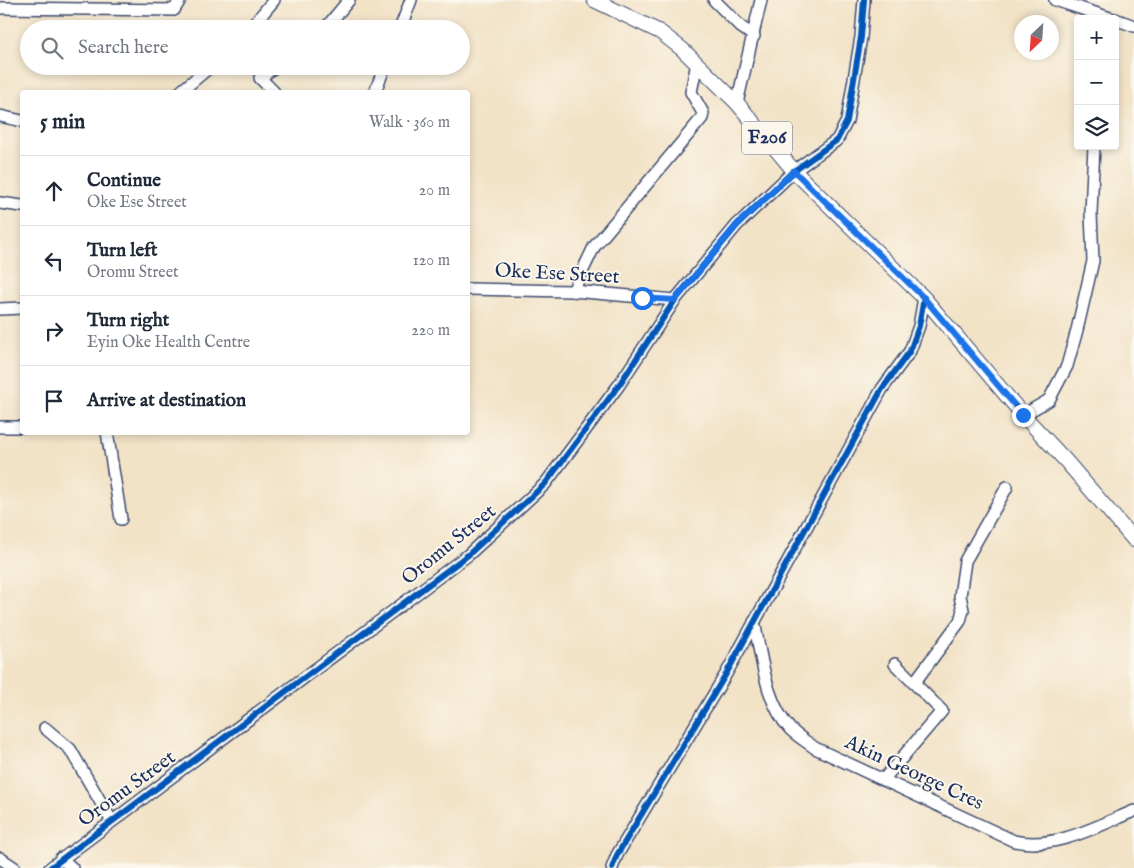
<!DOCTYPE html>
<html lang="en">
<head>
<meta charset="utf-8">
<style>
  :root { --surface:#fff; --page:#f2f2f3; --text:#1f2937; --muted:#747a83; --line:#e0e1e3 }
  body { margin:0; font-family:"IM FELL English",serif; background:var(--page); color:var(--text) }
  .controls { position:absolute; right:15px; top:15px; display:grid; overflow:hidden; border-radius:5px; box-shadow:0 2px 8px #0003 }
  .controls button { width:45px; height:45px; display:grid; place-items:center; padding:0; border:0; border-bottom:1px solid var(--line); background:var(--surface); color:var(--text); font:25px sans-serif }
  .compass { position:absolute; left:1014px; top:15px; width:45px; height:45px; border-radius:50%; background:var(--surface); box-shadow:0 2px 8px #0003; rotate:205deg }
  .stop { position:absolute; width:15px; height:15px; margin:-11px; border:4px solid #1a73e8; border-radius:50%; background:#fff }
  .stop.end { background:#1a73e8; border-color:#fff; box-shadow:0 1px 5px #0008 }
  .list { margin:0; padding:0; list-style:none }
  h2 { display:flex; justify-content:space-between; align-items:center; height:65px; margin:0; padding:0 20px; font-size:21px }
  h2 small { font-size:16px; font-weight:400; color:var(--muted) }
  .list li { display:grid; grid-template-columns:32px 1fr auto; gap:15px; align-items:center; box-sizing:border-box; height:70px; padding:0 20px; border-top:1px solid var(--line) }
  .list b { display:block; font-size:19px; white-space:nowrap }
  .list p { margin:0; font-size:16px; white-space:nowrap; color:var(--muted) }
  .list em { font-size:16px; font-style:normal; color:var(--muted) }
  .icon { flex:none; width:28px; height:28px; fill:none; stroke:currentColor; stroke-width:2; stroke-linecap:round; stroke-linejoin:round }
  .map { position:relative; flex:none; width:1134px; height:868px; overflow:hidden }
  .search { position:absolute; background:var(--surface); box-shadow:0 2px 8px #0003; left:20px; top:20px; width:450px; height:55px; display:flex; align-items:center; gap:12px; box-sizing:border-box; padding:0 18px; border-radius:28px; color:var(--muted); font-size:19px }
  .panel { position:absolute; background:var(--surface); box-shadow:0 2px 8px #0003; left:20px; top:90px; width:450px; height:345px; border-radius:5px }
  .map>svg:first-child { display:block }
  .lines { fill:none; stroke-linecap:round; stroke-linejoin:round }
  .minor-casing { stroke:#3b4a6e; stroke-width:14 }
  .major-casing { stroke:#3b4a6e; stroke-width:16 }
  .minor { stroke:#fff; stroke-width:11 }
  .major { stroke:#fff; stroke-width:14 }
  .cycleway-casing { stroke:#fbf7ec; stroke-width:9 }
  .cycleway { stroke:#0057b8; stroke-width:6 }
  .route { stroke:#1a73e8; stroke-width:6 }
  .labels { text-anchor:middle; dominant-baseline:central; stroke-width:4; stroke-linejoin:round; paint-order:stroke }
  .shield { fill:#fbf7ec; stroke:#5e6b89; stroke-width:1 }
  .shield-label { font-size:19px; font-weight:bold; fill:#1b2f5e }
  .street-label { font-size:20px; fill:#1b2f5e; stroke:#fbf7ec }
</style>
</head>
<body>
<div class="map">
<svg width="1134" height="868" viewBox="0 0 1134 868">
  <rect width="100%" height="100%" fill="#fbf7ec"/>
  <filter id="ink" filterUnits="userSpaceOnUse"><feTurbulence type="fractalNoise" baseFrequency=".02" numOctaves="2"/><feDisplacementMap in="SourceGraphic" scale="10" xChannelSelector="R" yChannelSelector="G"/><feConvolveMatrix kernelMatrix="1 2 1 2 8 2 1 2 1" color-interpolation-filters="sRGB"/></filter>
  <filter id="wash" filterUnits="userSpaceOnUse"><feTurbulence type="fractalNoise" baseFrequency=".0096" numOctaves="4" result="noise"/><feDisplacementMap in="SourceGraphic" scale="20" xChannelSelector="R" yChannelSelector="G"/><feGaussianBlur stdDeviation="1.12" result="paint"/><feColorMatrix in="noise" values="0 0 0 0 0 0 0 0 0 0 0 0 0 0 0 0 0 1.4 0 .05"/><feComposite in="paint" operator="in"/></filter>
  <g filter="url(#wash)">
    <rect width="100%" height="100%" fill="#f2e2c6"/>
  </g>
  <g filter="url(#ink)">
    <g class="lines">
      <g class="minor-casing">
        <g id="minor">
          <path d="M714 0 741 27 754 36"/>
          <path d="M1055 0 1113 19"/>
          <path d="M0 8 174 10 180 0"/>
          <path d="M1115 19 1134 26"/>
          <path d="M250 29 274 0"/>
          <path d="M325 29 349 0"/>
          <path d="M400 29 411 0"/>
          <path d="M180 92 211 66"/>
          <path d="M274 92 260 78 276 66"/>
          <path d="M375 92 385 66"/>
          <path d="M737 103 761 0"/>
          <path d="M0 116 22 121"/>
          <path d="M0 203 22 206"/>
          <path d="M468 289 573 291 675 300"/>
          <path d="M573 291 594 247 702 118 703 113 691 92 697 63"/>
          <path d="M0 309 22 308"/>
          <path d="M1023 415 1049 400 1067 366 1077 330 1093 261 1091 213 1094 146"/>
          <path d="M0 427H22"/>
          <path d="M107 432 121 519"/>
          <path d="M754 622C762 658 765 701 790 729 797 736 807 742 815 748L1014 841C1055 850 1097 826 1134 811"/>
          <path d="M914 683 960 621 963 610 960 596 965 561 1007 487"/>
          <path d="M45 728 70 749 111 820"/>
          <path d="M883 780 942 711 895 664"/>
          <path d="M0 858 15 868"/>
          <path d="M61 858 72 868"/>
          <path d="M50 868 468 555 545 484 619 385 675 300 737 225 794 171 837 140 847 121 861 37 864 0"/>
          <path d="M612 868 617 855 726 674 882 389 910 351 919 326 924 298"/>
        </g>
      </g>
      <g class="major-casing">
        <path id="major" d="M594 0 660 32 682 49 737 103 794 171 924 298 1023 415 1066 461 1134 540"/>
      </g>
      <use href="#minor" class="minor"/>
      <use href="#major" class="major"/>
      <g class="cycleway-casing">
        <g id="cycleway">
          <path d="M50 868 468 555 545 484 619 385 675 300 737 225 794 171 837 140 847 121 861 37 864 0"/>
          <path d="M612 868 617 855 726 674 882 389 910 351 919 326 924 298"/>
        </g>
      </g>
      <use href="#cycleway" class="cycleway"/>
    </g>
  </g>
  <g class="lines" filter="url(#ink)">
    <path class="route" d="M642 298 675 300 737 225 794 171 924 298 1023 415"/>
  </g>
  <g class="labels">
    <rect class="shield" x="742" y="121.5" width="50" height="33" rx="4"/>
    <g class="shield-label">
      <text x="767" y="138">F206</text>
    </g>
    <g class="street-label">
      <text transform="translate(557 274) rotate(3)">Oke Ese Street</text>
      <text transform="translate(449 545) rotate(-39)">Oromu Street</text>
      <text transform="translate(914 773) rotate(25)">Akin George Cres</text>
      <text transform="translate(127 789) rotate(-36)">Oromu Street</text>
    </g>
  </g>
</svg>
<div class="controls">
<button>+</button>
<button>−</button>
<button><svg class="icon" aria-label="layers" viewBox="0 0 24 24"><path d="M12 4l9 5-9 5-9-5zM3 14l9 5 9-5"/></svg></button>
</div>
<svg class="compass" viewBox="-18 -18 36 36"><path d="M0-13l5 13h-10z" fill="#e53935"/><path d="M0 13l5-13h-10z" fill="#747a83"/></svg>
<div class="stop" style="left:642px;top:298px"></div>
<div class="stop end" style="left:1023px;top:415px"></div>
<div class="search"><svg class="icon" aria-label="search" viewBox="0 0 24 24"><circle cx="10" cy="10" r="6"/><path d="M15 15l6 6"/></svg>Search here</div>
<section class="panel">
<h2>5 min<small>Walk · 360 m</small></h2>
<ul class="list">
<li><svg class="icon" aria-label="ahead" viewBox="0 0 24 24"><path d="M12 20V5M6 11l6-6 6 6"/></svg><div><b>Continue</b><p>Oke Ese Street</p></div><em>20 m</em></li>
<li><svg class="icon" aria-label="left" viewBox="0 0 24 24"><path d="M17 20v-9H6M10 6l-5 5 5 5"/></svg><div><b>Turn left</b><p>Oromu Street</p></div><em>120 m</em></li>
<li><svg class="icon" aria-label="right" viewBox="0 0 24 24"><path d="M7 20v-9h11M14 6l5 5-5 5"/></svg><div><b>Turn right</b><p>Eyin Oke Health Centre</p></div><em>220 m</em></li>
<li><svg class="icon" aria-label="arrive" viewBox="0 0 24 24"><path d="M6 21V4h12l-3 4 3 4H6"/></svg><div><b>Arrive at destination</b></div></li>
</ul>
</section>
</div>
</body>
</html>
